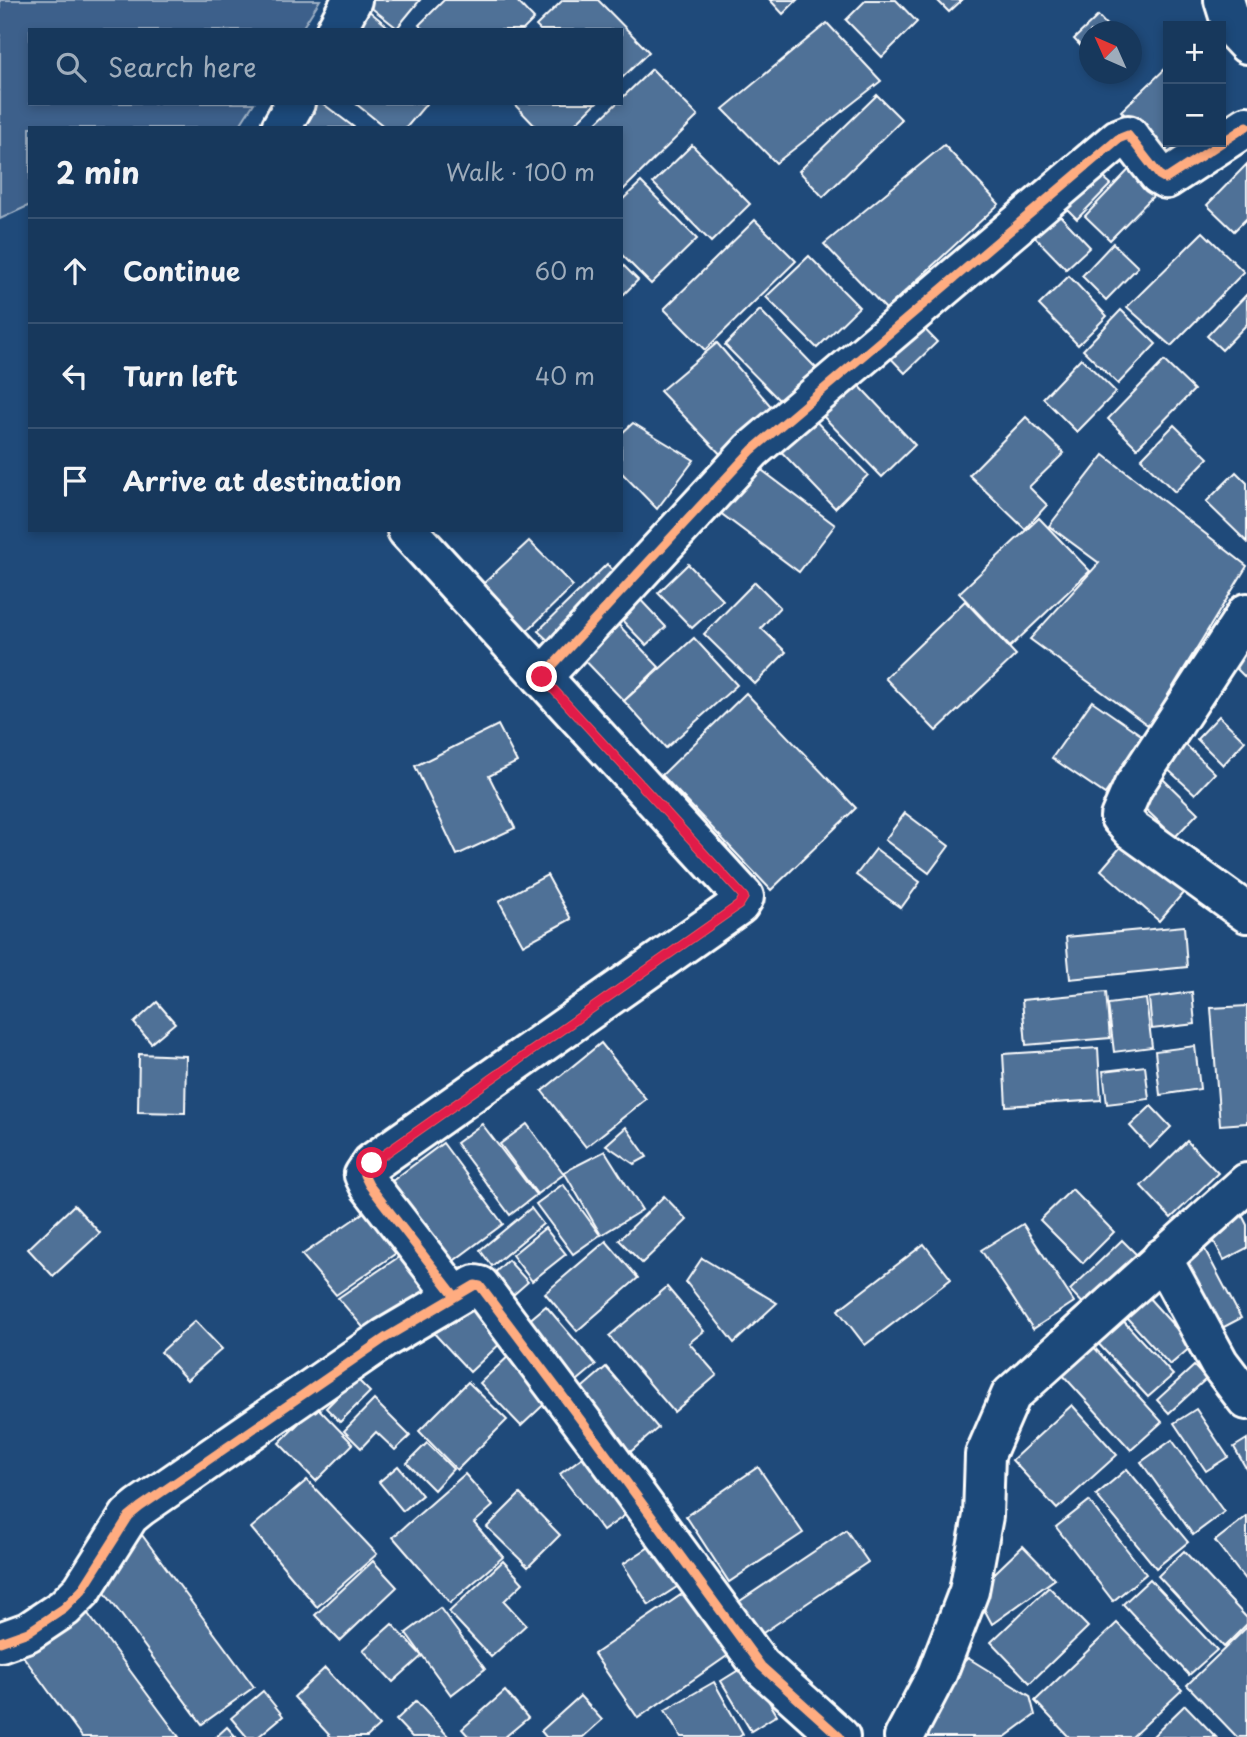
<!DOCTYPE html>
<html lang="en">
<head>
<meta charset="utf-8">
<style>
  :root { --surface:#17385c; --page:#203f62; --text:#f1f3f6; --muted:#9eacbb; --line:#365272 }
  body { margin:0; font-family:"Playpen Sans",sans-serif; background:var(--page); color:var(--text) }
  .controls { position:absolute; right:21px; top:21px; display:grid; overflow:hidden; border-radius:0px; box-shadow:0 4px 10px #0003 }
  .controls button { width:63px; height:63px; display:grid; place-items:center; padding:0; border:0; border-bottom:2px solid var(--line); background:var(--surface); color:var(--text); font:35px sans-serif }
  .compass { position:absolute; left:1079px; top:21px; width:63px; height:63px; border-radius:50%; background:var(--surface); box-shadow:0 4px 10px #0003; rotate:315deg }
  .stop { position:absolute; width:21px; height:21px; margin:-16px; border:5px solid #e11d48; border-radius:50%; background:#fff }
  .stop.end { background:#e11d48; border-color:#fff; box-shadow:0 2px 7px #0008 }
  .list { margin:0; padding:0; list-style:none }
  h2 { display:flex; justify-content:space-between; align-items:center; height:91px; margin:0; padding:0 28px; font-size:30px }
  h2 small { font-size:23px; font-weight:400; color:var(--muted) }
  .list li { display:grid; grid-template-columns:46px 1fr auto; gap:21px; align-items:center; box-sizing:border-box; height:105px; padding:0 28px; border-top:2px solid var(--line) }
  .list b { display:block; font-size:26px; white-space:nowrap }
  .list em { font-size:23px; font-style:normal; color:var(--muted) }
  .icon { flex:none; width:38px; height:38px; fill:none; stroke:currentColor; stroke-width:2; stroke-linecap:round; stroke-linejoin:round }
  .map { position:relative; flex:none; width:1247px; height:1737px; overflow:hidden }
  .search { position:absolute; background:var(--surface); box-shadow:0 4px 10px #0003; left:28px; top:28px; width:595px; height:77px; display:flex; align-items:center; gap:18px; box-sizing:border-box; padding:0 24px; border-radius:0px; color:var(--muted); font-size:26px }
  .panel { position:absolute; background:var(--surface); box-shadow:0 4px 10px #0003; left:28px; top:126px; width:595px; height:406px; border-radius:0px }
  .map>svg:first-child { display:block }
  .green { fill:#3c618b; stroke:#9eb0c5; stroke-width:2 }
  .building { fill:#507197; stroke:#fff; stroke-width:2 }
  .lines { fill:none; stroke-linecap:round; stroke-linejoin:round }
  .minor-casing { stroke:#fff; stroke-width:44 }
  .minor { stroke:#1f4a7a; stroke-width:38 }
  .cycleway-casing { stroke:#1f4a7a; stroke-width:13 }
  .cycleway { stroke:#ffac80; stroke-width:9 }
  .route { stroke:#e11d48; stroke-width:9 }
</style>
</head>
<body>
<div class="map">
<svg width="1247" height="1737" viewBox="0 0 1247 1737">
  <rect width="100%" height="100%" fill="#1f4a7a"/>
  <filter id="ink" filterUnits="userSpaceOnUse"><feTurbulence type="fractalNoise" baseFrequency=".0143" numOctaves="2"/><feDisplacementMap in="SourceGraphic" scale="14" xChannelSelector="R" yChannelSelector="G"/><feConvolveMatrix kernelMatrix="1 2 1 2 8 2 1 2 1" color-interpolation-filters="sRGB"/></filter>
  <g filter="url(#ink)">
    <path class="green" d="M0 0H320L301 30H30V103H254L238 128H30V205L0 219Z"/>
    <g class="building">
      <path d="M366 0H420L397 28 364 2Z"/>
      <path d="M444 0H516L534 19 523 30H424L419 25Z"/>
      <path d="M563 0H598L649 52 621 79V30H540L536 26Z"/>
      <path d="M770 0H797L783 14Z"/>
      <path d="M866 0H896L917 22 882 57 846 20Z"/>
      <path d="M937 0H962L949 12Z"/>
      <path d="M368 10 392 30H351Z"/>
      <path d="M1098 16 1113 32H1090V56L1074 39Z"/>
      <path d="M827 23 881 81 776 163 723 109Z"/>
      <path d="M1168 66V142H1174L1162 154 1121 111Z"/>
      <path d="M652 69 698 116 621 192V128H591L617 103H621V99Z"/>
      <path d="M877 95 902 120 823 197 799 171Z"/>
      <path d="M307 103H322L355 128H293Z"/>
      <path d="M355 103H427L406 128H386Z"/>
      <path d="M513 103H596L571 128H537Z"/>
      <path d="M692 145 750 204 711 242 653 183Z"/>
      <path d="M944 145 999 204 886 309 824 244Z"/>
      <path d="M1138 160 1164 185 1110 240 1085 216Z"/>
      <path d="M1247 164V218L1234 231 1207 205Z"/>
      <path d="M1096 171 1111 184 1077 219 1063 205Z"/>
      <path d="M641 182 697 239 651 284 621 254V201Z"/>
      <path d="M1052 207 1090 247 1066 269 1028 230Z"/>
      <path d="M755 220 796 261 705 350 664 309Z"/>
      <path d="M1203 232 1244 272 1171 346 1127 307Z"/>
      <path d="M1113 243 1138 267 1106 300 1082 276Z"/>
      <path d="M809 256 859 307 817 348 766 297Z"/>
      <path d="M621 263 638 280 621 297Z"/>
      <path d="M1069 276 1107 316 1078 345 1039 305Z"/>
      <path d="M1247 294V324L1222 350 1207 336Z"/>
      <path d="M760 310 816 368 781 402 725 345Z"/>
      <path d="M1121 310 1156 344 1118 384 1083 350Z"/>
      <path d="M914 318 937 342 905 373 882 349Z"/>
      <path d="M717 343 775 411 726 460 660 391Z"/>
      <path d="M1081 358 1116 392 1077 432 1043 398Z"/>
      <path d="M1164 361 1194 390 1137 448 1108 419Z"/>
      <path d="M852 378 915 445 882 477 818 411Z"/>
      <path d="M804 409 868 475 835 508 771 441Z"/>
      <path d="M1026 417 1064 453 1029 487 1047 505 1025 529 969 475Z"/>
      <path d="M633 423 694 460 657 509 621 472V434Z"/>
      <path d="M1174 425 1208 458 1175 492 1141 459Z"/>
      <path d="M1104 455 1247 566 1149 726 1030 639 1099 563 1049 526Z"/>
      <path d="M751 462 835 525 799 572 715 509Z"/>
      <path d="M1236 472 1247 483V542L1206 502Z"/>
      <path d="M1039 518 1090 571 1010 647 959 593Z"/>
      <path d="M529 541 573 586 527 631 482 585Z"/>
      <path d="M607 564 620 578 552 644 538 631Z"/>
      <path d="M688 564 723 600 692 628 658 593Z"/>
      <path d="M755 582 780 607 761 628 786 652 755 684 704 634Z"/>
      <path d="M636 595 666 627 646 645 616 614Z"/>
      <path d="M965 601 1016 655 936 731 885 678Z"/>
      <path d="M612 618 659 667 624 701 576 651Z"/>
      <path d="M694 638 737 685 666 748 624 701Z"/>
      <path d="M1247 649V679L1232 664Z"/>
      <path d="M746 693 856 808 771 890 662 775Z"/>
      <path d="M1092 701 1144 737 1105 794 1052 758Z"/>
      <path d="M1219 716 1245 741 1223 765 1197 739Z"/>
      <path d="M498 725 517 762 489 776 515 828 457 855 415 766Z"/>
      <path d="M1185 744 1215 773 1195 794 1164 766Z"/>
      <path d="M1163 779 1198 813 1175 837 1140 804Z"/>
      <path d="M905 813 949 846 929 873 885 840Z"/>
      <path d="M1131 835 1189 886 1159 921 1101 870Z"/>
      <path d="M876 849 920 882 901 908 856 875Z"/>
      <path d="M547 875 571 919 523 945 499 901Z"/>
      <path d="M1184 926 1187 967 1070 979 1066 937Z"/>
      <path d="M1106 992 1110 1038 1026 1045 1022 1000Z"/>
      <path d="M1192 992 1195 1024 1152 1029 1149 998Z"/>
      <path d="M1146 999 1152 1047 1114 1052 1108 1004Z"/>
      <path d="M157 1002 175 1023 151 1043 134 1023Z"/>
      <path d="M1247 1006V1123L1220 1125 1211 1008Z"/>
      <path d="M601 1043 646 1099 586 1147 542 1091Z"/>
      <path d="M1195 1046 1200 1089 1160 1095 1155 1051Z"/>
      <path d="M1098 1048 1101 1100 1006 1106 1003 1054Z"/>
      <path d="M139 1054 186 1056 185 1113 138 1112Z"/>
      <path d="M1145 1066 1149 1099 1107 1104 1103 1071Z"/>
      <path d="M1151 1106 1171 1127 1150 1148 1130 1126Z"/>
      <path d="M482 1124 536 1195 510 1215 456 1143Z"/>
      <path d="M527 1124 564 1174 537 1194 500 1144Z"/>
      <path d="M626 1127 647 1157 634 1164 606 1145Z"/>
      <path d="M1187 1141 1218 1173 1171 1218 1141 1186Z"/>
      <path d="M443 1143 503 1224 444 1268 384 1187Z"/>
      <path d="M605 1151 642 1210 601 1235 564 1172Z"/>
      <path d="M563 1184 600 1235 573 1254 536 1204Z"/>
      <path d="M1072 1189 1114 1232 1083 1263 1040 1220Z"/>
      <path d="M664 1196 687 1220 642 1263 619 1240Z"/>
      <path d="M74 1205 100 1233 53 1276 28 1249Z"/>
      <path d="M373 1206 405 1247 336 1295 302 1255Z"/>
      <path d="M531 1208 543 1224 492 1266 480 1250Z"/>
      <path d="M1242 1215 1247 1225V1248L1224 1260 1209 1232Z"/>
      <path d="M1023 1224 1074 1302 1033 1329 981 1250Z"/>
      <path d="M545 1228 566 1254 532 1281 512 1255Z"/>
      <path d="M1122 1240 1144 1262 1092 1313 1070 1290Z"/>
      <path d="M606 1241 638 1278 577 1331 545 1293Z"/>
      <path d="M924 1244 951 1279 865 1345 838 1310Z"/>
      <path d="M1202 1244 1241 1318 1209 1335 1170 1262Z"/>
      <path d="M409 1250 440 1289 372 1338 338 1298Z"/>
      <path d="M702 1258 777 1303 734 1343 686 1282Z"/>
      <path d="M508 1260 528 1282 504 1303 485 1282Z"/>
      <path d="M667 1287 704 1331 689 1343 717 1375 674 1412 609 1336Z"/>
      <path d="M1139 1287 1192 1346 1170 1365 1117 1307Z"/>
      <path d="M465 1296 505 1339 470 1372 430 1329Z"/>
      <path d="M546 1306 596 1365 571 1386 521 1327Z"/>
      <path d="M1119 1316 1173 1375 1148 1397 1094 1339Z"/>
      <path d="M195 1321 222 1349 187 1380 161 1352Z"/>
      <path d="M1092 1345 1162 1422 1131 1450 1061 1373Z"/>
      <path d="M512 1353 553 1396 521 1426 480 1383Z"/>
      <path d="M1194 1366 1206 1379 1169 1413 1157 1400Z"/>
      <path d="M606 1367 658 1428 628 1454 576 1393Z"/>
      <path d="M356 1378 370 1392 340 1422 326 1408Z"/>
      <path d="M468 1382 507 1420 457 1470 419 1431Z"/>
      <path d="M374 1400 410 1436 395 1450 376 1432 361 1448 344 1431Z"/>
      <path d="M1072 1405 1117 1455 1057 1509 1012 1460Z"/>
      <path d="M316 1406 353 1444 316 1481 279 1443Z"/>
      <path d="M1196 1409 1228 1457 1206 1471 1174 1423Z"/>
      <path d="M1247 1439V1470L1234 1447Z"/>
      <path d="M1172 1440 1224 1512 1193 1535 1141 1462Z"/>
      <path d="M427 1443 453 1469 434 1490 407 1463Z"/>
      <path d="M592 1450 635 1508 603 1531 560 1474Z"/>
      <path d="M398 1466 422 1495 403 1511 379 1482Z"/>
      <path d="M758 1467 803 1533 729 1582 686 1516Z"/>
      <path d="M1127 1469 1188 1542 1156 1568 1096 1495Z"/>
      <path d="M465 1474 493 1506 474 1523 503 1557 450 1603 393 1537Z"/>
      <path d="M307 1480 377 1554 317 1607 251 1528Z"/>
      <path d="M520 1494 560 1535 528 1567 487 1527Z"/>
      <path d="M1089 1501 1146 1574 1113 1601 1056 1527Z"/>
      <path d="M1247 1516V1582L1215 1541Z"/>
      <path d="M846 1530 868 1562 757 1637 734 1605Z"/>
      <path d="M142 1535 254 1687 202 1724 100 1586Z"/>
      <path d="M657 1542 683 1583 649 1605 623 1564Z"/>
      <path d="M1023 1546 1055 1579 992 1624 975 1592Z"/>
      <path d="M1184 1551 1247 1618V1624L1224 1647 1158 1576Z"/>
      <path d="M373 1561 397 1587 340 1641 315 1615Z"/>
      <path d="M503 1561 523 1583 504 1601 526 1625 491 1657 449 1612Z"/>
      <path d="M1150 1579 1217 1650 1189 1675 1123 1604Z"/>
      <path d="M697 1584 740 1647 638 1718 594 1654Z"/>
      <path d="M1049 1587 1088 1627 1030 1683 991 1642Z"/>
      <path d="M83 1607 179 1737H82L20 1652Z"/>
      <path d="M440 1608 485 1669 451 1695 406 1633Z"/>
      <path d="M1117 1623 1182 1690 1132 1737H1069L1035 1701Z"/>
      <path d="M392 1624 422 1656 393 1682 363 1650Z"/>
      <path d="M1247 1627V1737H1237L1187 1685Z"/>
      <path d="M968 1658 1030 1696 1035 1715 1005 1737H912L943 1680Z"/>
      <path d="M747 1665 777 1715 751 1731 721 1681Z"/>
      <path d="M325 1668 379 1726 367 1737H331L294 1697Z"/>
      <path d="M714 1682 743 1734 739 1737H681L665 1710Z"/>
      <path d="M263 1691 283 1716 258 1737H247L231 1718Z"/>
      <path d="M505 1691 528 1718 505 1737H469L462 1729Z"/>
      <path d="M580 1696 602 1720 583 1737H546L541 1731Z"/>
      <path d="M416 1701 449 1737H412L396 1720Z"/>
      <path d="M1185 1705 1216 1737H1152Z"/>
      <path d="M227 1727 236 1737H216Z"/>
    </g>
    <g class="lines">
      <g class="minor-casing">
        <g id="minor">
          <path d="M1224 0 1233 29 1247 44"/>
          <path d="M336 30 352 0"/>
          <path d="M281 128 295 103"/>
          <path d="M407 530 542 677"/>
          <path d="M1247 613 1133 787 1120 817 1132 830 1247 913"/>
          <path d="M1162 1258 1219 1363 1247 1400"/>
          <path d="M455 1296 369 1185 364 1175 372 1163 739 905 744 897 542 677 752 450 1118 139 1128 135 1159 175 1166 179 1247 126"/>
          <path d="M0 1642 28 1632 64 1608 82 1590 129 1516 140 1507 385 1338 475 1285 480 1286 595 1439 761 1666 840 1737"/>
          <path d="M904 1737 937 1674 969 1591 983 1516 985 1455 1011 1395 1247 1183"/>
        </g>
      </g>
      <use href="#minor" class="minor"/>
      <g class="cycleway-casing">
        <g id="cycleway">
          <path d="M455 1296 369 1185 364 1175 372 1163 739 905 744 897 542 677 752 450 1118 139 1128 135 1159 175 1166 179 1247 126"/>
          <path d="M0 1642 28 1632 64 1608 82 1590 129 1516 140 1507 385 1338 475 1285 480 1286 595 1439 761 1666 840 1737"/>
        </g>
      </g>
      <use href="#cycleway" class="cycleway"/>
    </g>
  </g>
  <g class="lines" filter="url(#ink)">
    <path class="route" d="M372 1163 739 905 744 897 542 677"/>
  </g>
</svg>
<div class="controls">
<button>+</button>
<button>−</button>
</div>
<svg class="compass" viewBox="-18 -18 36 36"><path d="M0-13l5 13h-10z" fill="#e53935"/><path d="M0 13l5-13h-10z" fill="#9eacbb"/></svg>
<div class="stop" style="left:372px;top:1163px"></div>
<div class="stop end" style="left:542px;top:677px"></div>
<div class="search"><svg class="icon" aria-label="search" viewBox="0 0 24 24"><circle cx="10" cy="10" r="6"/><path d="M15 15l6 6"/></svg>Search here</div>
<section class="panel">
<h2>2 min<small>Walk · 100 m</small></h2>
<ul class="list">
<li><svg class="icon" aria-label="ahead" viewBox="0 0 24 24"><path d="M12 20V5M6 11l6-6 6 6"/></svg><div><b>Continue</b></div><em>60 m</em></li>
<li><svg class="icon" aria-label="left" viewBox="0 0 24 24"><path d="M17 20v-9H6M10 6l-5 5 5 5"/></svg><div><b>Turn left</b></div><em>40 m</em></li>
<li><svg class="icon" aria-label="arrive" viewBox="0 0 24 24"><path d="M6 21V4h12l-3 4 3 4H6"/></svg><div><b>Arrive at destination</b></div></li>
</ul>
</section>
</div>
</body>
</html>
